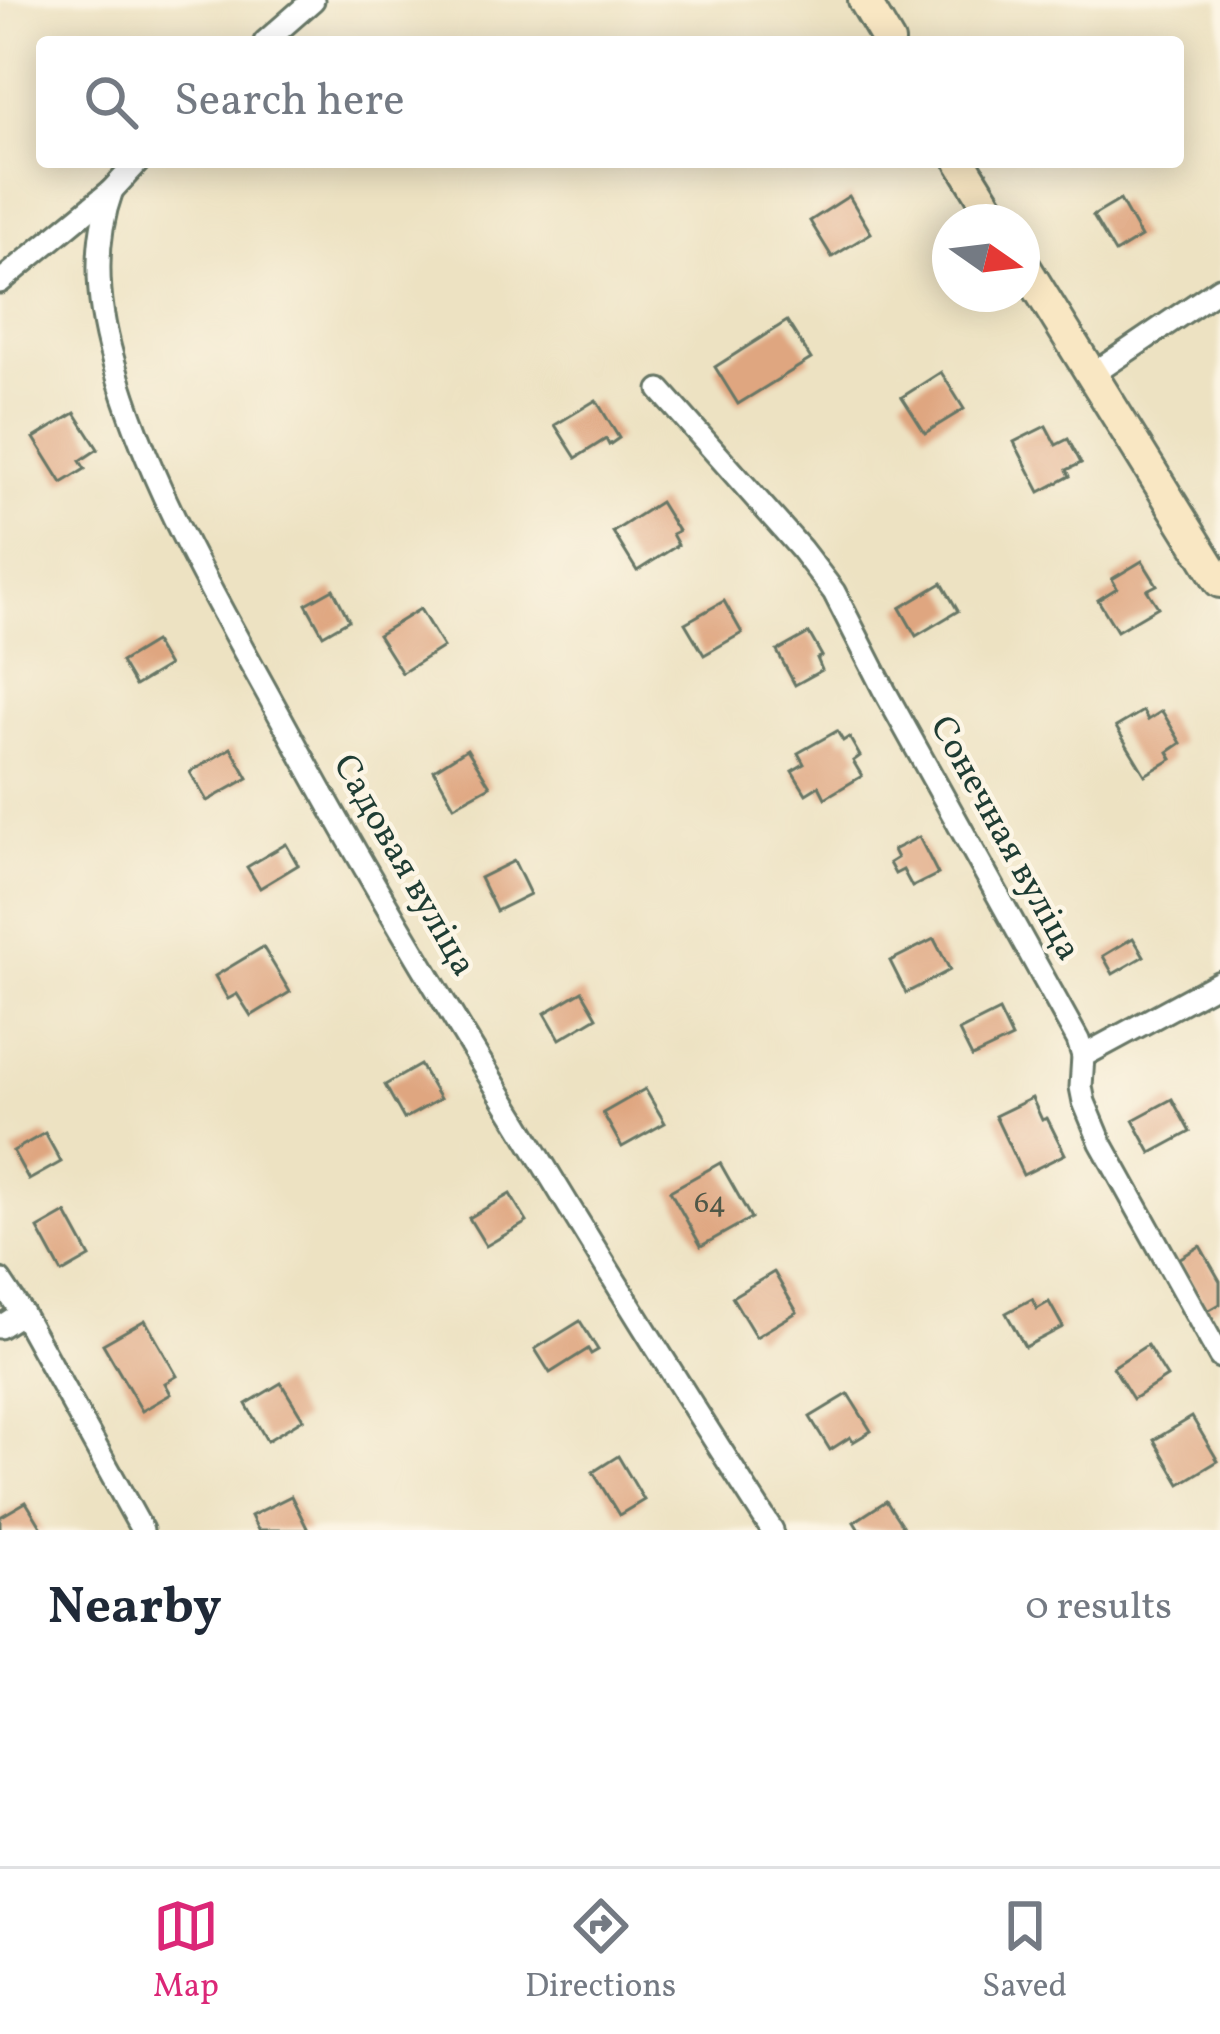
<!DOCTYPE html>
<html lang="en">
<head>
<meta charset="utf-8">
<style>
  :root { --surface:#fff; --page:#f2f2f3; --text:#1f2937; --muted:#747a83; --line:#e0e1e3; --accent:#db2777 }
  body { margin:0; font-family:Vollkorn,serif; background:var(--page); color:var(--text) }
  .compass { position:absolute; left:932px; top:204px; width:108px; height:108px; border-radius:50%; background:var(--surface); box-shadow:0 6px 30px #0003; rotate:104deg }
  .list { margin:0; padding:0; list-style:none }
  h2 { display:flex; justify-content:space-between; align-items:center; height:156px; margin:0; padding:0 48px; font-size:51px }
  h2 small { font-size:39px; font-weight:400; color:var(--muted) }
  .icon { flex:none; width:66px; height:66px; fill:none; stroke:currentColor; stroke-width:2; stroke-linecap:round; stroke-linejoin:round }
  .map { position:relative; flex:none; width:1220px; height:1530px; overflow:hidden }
  .search { position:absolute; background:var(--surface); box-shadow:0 6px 30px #0003; left:36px; right:36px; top:36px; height:132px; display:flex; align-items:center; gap:30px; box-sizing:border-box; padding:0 42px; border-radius:12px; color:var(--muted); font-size:45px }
  .sheet { height:336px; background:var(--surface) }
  nav { display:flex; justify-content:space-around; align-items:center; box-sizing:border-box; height:168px; border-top:3px solid var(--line); background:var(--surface); font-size:33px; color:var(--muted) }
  nav a { display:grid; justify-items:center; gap:6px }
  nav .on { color:var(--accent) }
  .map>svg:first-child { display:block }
  .building { fill:#dfa680 }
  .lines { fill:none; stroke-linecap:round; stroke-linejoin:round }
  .minor-casing { stroke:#677766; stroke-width:27 }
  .secondary-casing { stroke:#677766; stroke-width:36 }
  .minor { stroke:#fff; stroke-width:21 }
  .secondary { stroke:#f9e7c3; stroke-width:30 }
  .labels { text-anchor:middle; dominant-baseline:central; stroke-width:9; stroke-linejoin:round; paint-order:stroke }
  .number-label { font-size:30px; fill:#4f5747 }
  .street-label { font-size:36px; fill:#1f3d34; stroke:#fcf5e5 }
</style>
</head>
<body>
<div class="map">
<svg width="1220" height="1530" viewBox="0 0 1220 1530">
  <rect width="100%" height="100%" fill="#fcf5e5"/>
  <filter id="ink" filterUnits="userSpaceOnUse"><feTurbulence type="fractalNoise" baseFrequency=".00833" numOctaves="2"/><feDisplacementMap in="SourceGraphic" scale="24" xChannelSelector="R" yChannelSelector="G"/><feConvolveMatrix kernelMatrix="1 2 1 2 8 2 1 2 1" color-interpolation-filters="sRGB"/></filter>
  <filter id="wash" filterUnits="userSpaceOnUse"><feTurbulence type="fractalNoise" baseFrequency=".004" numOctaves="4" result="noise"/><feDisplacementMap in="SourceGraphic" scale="48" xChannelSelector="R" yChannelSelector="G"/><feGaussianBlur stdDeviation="2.7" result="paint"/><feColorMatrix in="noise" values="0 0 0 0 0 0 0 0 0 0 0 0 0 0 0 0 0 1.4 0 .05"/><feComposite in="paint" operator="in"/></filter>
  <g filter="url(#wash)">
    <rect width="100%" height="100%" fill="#ede2c2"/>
    <g id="blocks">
      <g class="building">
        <path d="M849 196 871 233 832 257 810 221Z"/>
        <path d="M1120 200 1141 237 1115 253 1093 216Z"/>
        <path d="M787 321 811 359 738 404 715 367Z"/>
        <path d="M941 372 964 409 925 433 902 397Z"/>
        <path d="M596 400 619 438 609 445 606 439 576 458 555 425Z"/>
        <path d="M75 413 98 449 80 461 85 469 62 483 34 438Z"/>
        <path d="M1046 426 1056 445 1068 439 1081 463 1067 470 1070 476 1040 492 1014 442Z"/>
        <path d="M660 502 678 531 672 534 678 545 637 571 613 532Z"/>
        <path d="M1142 561 1157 585 1147 590 1158 607 1117 631 1098 600 1117 588 1112 579Z"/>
        <path d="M942 583 958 611 916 636 900 608Z"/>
        <path d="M333 589 349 620 323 635 306 604Z"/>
        <path d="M724 601 742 633 704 655 685 623Z"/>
        <path d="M420 609 443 647 402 673 378 635Z"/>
        <path d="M809 633 822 656 817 658 822 670 795 685 777 651Z"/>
        <path d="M154 642 168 666 135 686 121 662Z"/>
        <path d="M1143 711 1148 720 1162 711 1181 743 1168 752 1172 759 1145 775 1116 727Z"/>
        <path d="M837 731 843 741 849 737 860 756 853 761 862 776 825 798 819 786 806 794 792 771 804 764 798 753Z"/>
        <path d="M231 748 248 778 207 801 190 772Z"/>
        <path d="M467 749 490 786 454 806 434 770Z"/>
        <path d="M919 837 938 874 912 887 903 870 895 874 889 863 897 858 893 850Z"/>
        <path d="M286 844 298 865 260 888 247 867Z"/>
        <path d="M514 861 530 894 496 911 480 878Z"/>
        <path d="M1133 938 1144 956 1113 974 1103 956Z"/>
        <path d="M934 939 950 970 906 993 890 961Z"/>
        <path d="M263 947 290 992 251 1016 237 994 228 999 215 976Z"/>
        <path d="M582 991 597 1017 560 1039 545 1013Z"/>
        <path d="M999 1011 1012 1038 972 1057 959 1031Z"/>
        <path d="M420 1065 440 1099 404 1119 385 1085Z"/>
        <path d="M645 1089 665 1123 622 1147 603 1113Z"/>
        <path d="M1032 1098 1042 1120 1047 1118 1065 1154 1023 1175 995 1116Z"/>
        <path d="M1172 1099 1190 1132 1151 1153 1133 1120Z"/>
        <path d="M45 1133 61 1162 29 1180 13 1151Z"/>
        <path d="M720 1163 751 1218 701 1246 670 1191Z"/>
        <path d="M510 1194 527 1222 486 1246 469 1218Z"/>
        <path d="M66 1213 90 1257 62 1273 38 1229Z"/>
        <path d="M1200 1246 1220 1281V1304L1208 1311 1177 1260Z"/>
        <path d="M774 1272 797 1312 756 1337 732 1297Z"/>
        <path d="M1032 1299 1037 1309 1049 1302 1063 1327 1025 1347 1006 1313Z"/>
        <path d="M145 1320 177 1376 165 1383 171 1394 142 1411 103 1344Z"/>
        <path d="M580 1321 598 1350 591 1354 588 1349 550 1373 535 1349Z"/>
        <path d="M1147 1345 1167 1377 1133 1399 1113 1367Z"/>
        <path d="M281 1383 303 1419 267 1441 246 1404Z"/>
        <path d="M848 1394 871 1431 853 1442 850 1437 830 1450 810 1417Z"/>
        <path d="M1192 1417 1218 1461 1180 1484 1154 1440Z"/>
        <path d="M618 1456 644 1500 619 1515 593 1472Z"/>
        <path d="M291 1496 308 1530H258L251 1516Z"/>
        <path d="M886 1501 905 1530H859L854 1522Z"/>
        <path d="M26 1502 43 1530H0V1517Z"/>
      </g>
    </g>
  </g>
  <g filter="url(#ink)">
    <use href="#blocks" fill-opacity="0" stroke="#677766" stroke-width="3"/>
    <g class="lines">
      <g class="minor-casing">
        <g id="minor">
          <path d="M265 42 313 0"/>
          <path d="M112 190C92 245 97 304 113 360 148 488 224 613 287 729 359 862 437 992 517 1121 600 1258 685 1395 772 1530"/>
          <path d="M0 282 112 190 138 162"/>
          <path d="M1090 376 1220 288"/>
          <path d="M660 390 801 549 834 592 884 690 1078 1040 1083 1056 1081 1087 1084 1102 1101 1143 1220 1357"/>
          <path d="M1083 1056 1220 982"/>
          <path d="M0 1280 22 1313 142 1530"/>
          <path d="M0 1327 22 1313"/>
        </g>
      </g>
      <g class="secondary-casing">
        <g id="secondary">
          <path d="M864 0 889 42"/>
          <path d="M961 162 998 222"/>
          <path d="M1022 262 1220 582"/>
        </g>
      </g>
      <use href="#minor" class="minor"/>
      <use href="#secondary" class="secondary"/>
    </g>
  </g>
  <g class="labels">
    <g class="number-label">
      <text x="710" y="1204">64</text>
    </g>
    <g class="street-label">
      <text transform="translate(1004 839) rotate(61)">Сонечная вуліца</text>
      <text transform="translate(403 866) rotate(60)">Садовая вуліца</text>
    </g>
  </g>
</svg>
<svg class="compass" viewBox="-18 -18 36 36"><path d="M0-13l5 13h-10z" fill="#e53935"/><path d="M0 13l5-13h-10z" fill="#747a83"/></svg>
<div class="search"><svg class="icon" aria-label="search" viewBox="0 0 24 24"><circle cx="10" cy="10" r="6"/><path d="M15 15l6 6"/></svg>Search here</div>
</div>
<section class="sheet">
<h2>Nearby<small>0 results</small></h2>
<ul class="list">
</ul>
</section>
<nav>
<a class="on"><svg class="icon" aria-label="map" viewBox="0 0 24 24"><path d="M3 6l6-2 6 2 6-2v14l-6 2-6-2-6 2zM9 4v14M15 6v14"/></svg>Map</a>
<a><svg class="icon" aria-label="directions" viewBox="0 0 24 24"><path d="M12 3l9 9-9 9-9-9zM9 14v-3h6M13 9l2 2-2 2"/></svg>Directions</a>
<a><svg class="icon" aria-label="saved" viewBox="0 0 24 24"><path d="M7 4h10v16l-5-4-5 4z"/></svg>Saved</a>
</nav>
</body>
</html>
